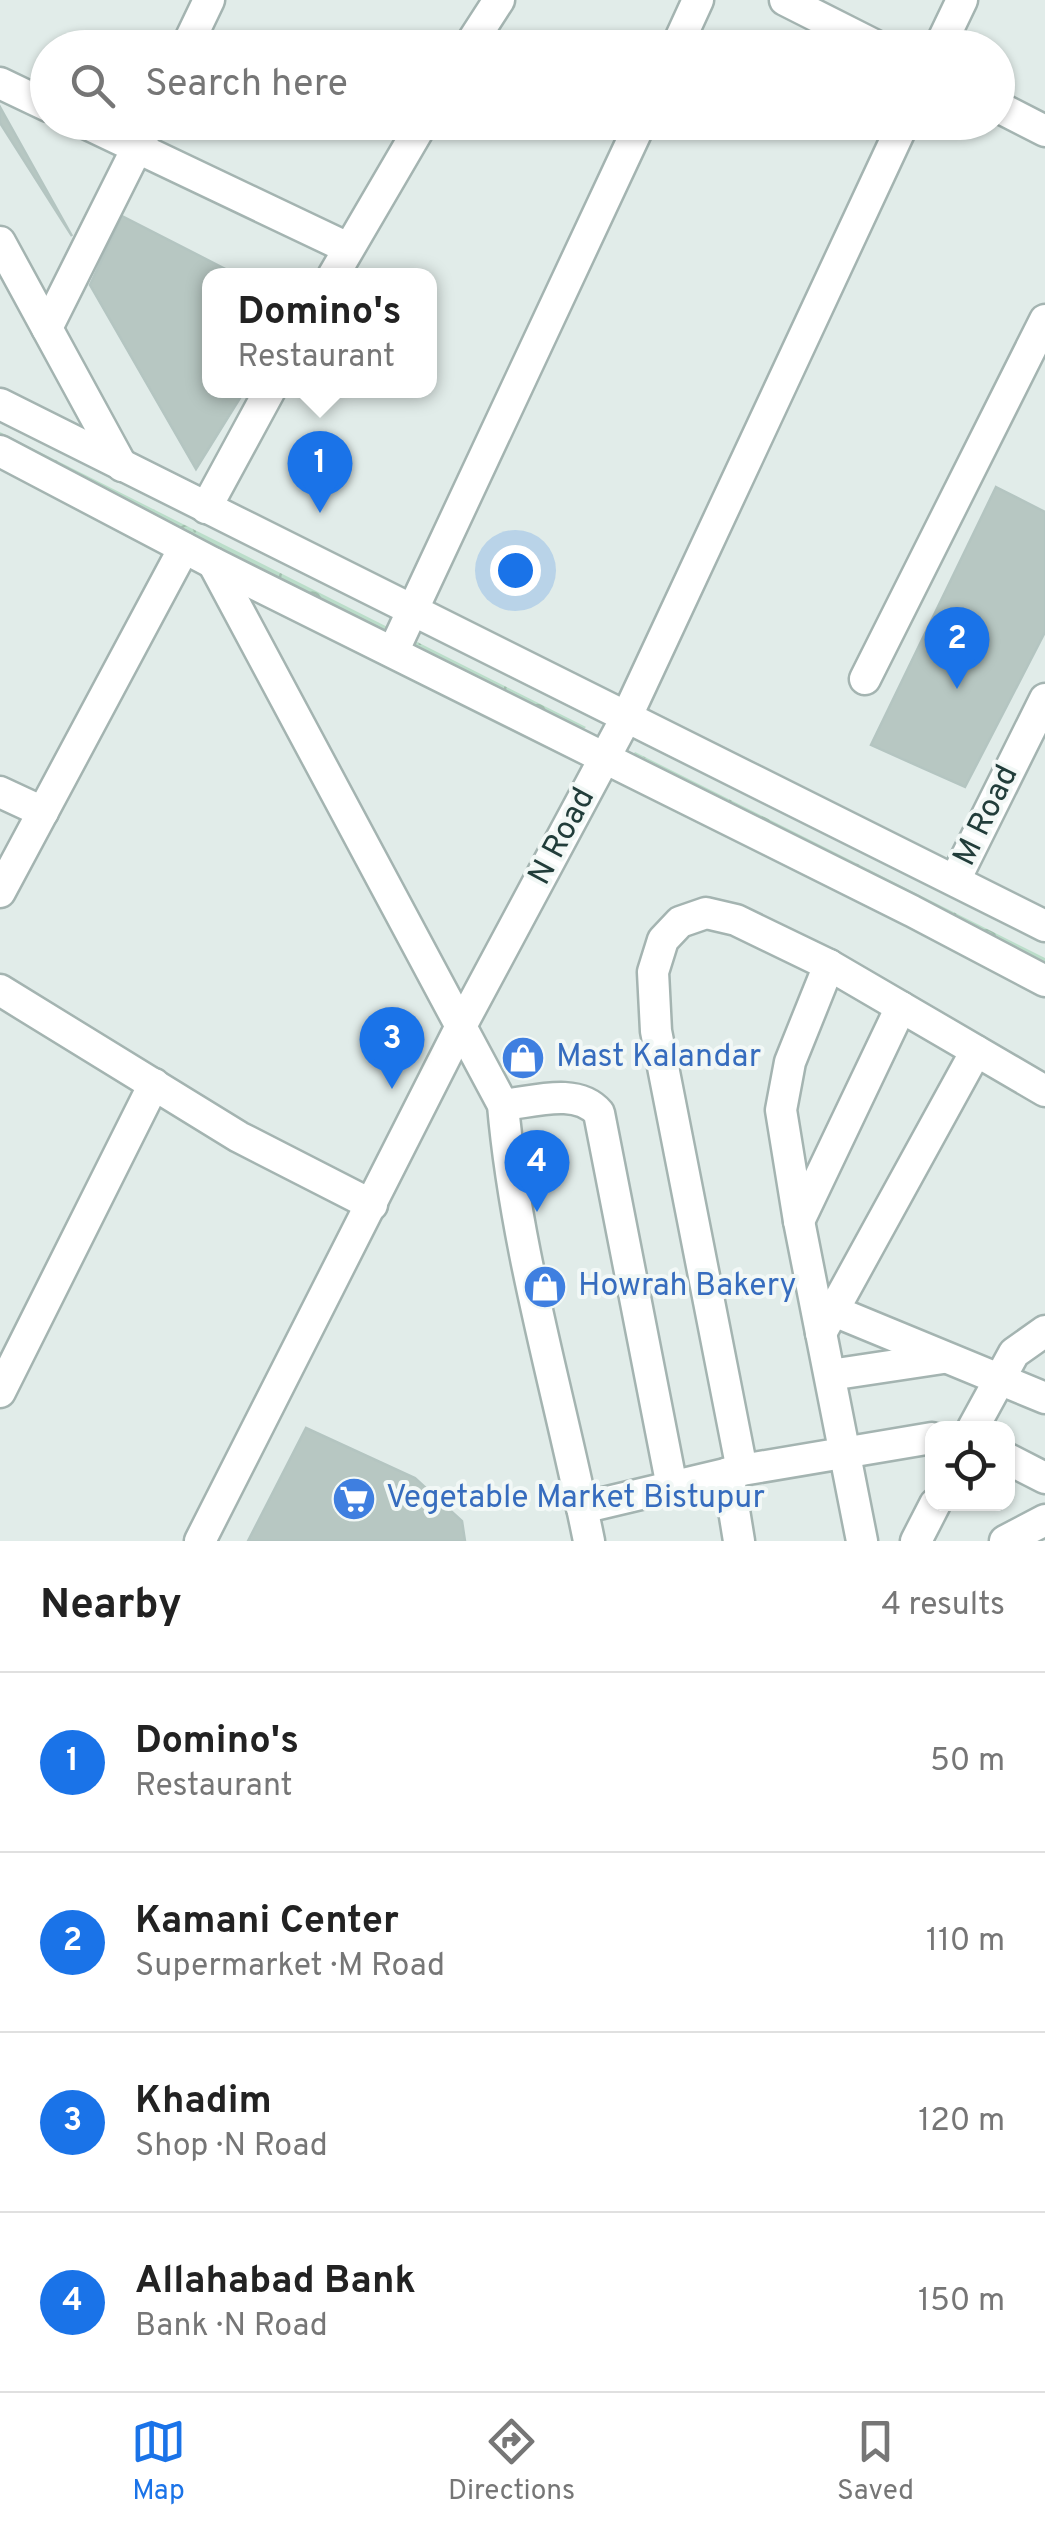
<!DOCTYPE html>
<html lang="en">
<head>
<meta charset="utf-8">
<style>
  :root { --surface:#fff; --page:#f2f2f2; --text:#222; --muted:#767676; --line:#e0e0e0; --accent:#1a73e8 }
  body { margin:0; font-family:Overpass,sans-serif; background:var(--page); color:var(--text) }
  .controls { position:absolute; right:30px; bottom:30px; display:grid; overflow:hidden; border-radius:20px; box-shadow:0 2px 8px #0004 }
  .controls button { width:90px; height:90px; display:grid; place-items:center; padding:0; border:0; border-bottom:2px solid var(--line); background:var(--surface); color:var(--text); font:50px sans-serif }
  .you { position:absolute; left:515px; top:570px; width:35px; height:35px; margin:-25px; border:8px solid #fff; border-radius:50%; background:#1a73e8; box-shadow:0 0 0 15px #1a73e833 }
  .badge { display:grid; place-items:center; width:65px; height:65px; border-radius:50%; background:var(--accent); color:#fff; font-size:32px; font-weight:700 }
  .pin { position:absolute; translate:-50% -82px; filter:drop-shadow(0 2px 5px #0008) }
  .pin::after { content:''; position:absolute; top:52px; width:35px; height:30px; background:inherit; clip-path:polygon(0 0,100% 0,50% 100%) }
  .popup { position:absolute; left:202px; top:268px; width:235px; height:130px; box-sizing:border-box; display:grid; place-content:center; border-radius:20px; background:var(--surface); filter:drop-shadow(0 2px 8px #0005); font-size:32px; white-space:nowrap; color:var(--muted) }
  .popup b { font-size:38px; color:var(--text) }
  .popup::after { content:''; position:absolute; left:50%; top:100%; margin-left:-20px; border:20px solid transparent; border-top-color:var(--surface) }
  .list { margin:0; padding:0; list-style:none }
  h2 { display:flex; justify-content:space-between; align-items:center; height:130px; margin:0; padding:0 40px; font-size:42px }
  h2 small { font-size:32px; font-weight:400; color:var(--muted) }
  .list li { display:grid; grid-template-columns:65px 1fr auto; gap:30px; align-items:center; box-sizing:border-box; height:180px; padding:0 40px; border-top:2px solid var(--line) }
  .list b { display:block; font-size:38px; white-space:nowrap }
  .list p { margin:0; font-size:32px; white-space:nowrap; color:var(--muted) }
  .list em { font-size:32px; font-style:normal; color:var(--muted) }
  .icon { flex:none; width:55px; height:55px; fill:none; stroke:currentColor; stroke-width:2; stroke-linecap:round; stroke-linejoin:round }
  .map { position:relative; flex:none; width:1045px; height:1541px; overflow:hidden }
  .search { position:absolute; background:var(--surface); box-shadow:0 2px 8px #0004; left:30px; right:30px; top:30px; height:110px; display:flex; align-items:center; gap:25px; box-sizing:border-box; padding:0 35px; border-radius:55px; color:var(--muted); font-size:38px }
  .sheet { height:850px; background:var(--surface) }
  nav { display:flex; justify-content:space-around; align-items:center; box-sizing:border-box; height:140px; border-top:2px solid var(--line); background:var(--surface); font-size:28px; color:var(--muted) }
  nav a { display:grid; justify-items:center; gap:5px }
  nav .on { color:var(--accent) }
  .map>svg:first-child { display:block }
  .forest { fill:url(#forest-crowns) }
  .building { fill:#b7c7c2; stroke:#b4c5c1; stroke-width:2.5 }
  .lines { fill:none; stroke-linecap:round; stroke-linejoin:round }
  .minor-casing { stroke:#a4b4b1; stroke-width:35 }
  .minor { stroke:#fff; stroke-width:30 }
  .labels { text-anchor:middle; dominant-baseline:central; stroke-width:8; stroke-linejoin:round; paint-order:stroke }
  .street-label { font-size:32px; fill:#213d3a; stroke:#f2f8f6 }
  .shop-label { font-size:32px; fill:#366cbe; stroke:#f2f8f6; text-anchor:start }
</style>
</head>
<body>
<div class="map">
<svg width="1045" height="1541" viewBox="0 0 1045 1541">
  <defs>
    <pattern id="forest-crowns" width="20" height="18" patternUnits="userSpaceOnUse" patternTransform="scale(2.5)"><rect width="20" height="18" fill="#baddc9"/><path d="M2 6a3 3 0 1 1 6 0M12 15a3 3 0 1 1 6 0" fill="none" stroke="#a0bfad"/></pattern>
  </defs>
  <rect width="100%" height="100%" fill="#e1ece9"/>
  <g class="forest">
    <path d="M0 432 586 727 576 736 0 452Z"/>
    <path d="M635 752 1045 958V976L627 764Z"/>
  </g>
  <g class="building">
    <path d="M0 107 72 236 0 123Z"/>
    <path d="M122 216 239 276H210V390H245L196 469 90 285Z"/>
    <path d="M996 487 1045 512V632L965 787 871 745Z"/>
    <path d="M306 1428 415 1478 462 1521 465 1541H248Z"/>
  </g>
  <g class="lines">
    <g class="minor-casing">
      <g id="minor">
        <path d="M785 0 880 48"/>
        <path d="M186 48 209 0"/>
        <path d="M468 48 499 0"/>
        <path d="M676 48 698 0"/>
        <path d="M939 48 962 0"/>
        <path d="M0 83 48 106"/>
        <path d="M998 107 1045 131"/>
        <path d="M83 122 348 248"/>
        <path d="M0 242 122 466"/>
        <path d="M333 276 423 122"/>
        <path d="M47 328 150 122"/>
        <path d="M0 404 1045 926"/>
        <path d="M0 451 213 563 912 911 1045 981"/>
        <path d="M206 508 270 390"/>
        <path d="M213 563 503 1105C516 1253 560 1396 589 1541"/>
        <path d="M393 652 641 122"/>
        <path d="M865 679 1045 320"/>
        <path d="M0 792 43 812"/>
        <path d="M955 880 1045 699"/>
        <path d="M0 892 184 548"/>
        <path d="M829 965 790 1062 781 1110 799 1221 862 1541"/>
        <path d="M0 990 239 1137 372 1205"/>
        <path d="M503 1105C533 1102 577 1087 599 1113L672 1487"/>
        <path d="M799 1221 901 1007"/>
        <path d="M834 1311 1045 1398"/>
        <path d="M821 1333 976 1051"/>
        <path d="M830 1375 943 1358"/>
        <path d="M0 1392 154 1084"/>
        <path d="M973 1428 1014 1353 1045 1331"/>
        <path d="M1008 1459 1045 1478"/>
        <path d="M742 1470 656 1031 653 972 663 940 680 922 706 913 736 920 829 965 1045 1091"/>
        <path d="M728 1473 739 1541"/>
        <path d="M582 1508 742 1470 932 1438"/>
        <path d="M200 1541 460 1028 626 718 904 122"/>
        <path d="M916 1541 935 1504"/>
        <path d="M1005 1541 1045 1520"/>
      </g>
    </g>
    <use href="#minor" class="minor"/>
  </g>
  <defs>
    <g id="shop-disc" transform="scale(2.25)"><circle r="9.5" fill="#3f7fe0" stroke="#f2f8f6"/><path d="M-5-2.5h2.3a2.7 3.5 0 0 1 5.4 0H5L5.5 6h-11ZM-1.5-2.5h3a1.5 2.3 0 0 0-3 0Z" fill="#fff"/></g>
    <g id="supermarket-disc" transform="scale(2.25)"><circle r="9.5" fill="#3f7fe0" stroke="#f2f8f6"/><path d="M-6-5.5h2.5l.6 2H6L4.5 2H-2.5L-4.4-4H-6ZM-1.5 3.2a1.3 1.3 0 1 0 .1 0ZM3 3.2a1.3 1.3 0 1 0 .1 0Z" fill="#fff"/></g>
  </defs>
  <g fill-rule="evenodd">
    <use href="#shop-disc" x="523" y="1058"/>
    <use href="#shop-disc" x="545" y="1287"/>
    <use href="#supermarket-disc" x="354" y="1499"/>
  </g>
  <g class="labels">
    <g class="street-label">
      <text transform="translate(987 816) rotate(-64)">M Road</text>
      <text transform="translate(563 837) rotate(-62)">N Road</text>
    </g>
    <g class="shop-label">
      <text x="556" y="1058">Mast Kalandar</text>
      <text x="578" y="1287">Howrah Bakery</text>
      <text x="386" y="1499">Vegetable Market Bistupur</text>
    </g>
  </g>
</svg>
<div class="controls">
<button><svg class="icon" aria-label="locate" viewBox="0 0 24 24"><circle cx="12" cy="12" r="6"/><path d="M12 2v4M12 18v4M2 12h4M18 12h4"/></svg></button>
</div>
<div class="you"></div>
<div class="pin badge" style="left:320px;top:513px">1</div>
<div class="popup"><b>Domino's</b>Restaurant</div>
<div class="pin badge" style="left:957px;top:689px">2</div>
<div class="pin badge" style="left:392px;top:1089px">3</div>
<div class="pin badge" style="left:537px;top:1212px">4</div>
<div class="search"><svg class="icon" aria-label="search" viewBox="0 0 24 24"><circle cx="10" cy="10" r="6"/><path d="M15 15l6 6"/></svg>Search here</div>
</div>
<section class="sheet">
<h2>Nearby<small>4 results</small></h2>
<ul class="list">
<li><span class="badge">1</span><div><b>Domino's</b><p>Restaurant</p></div><em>50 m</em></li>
<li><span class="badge">2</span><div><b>Kamani Center</b><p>Supermarket · M Road</p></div><em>110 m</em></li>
<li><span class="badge">3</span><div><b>Khadim</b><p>Shop · N Road</p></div><em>120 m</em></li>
<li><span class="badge">4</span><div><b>Allahabad Bank</b><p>Bank · N Road</p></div><em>150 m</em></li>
</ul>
</section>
<nav>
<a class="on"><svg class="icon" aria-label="map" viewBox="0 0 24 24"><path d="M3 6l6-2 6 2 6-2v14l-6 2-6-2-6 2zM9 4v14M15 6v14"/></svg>Map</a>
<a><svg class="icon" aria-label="directions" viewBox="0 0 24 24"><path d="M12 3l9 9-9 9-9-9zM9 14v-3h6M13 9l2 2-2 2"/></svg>Directions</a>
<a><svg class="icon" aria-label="saved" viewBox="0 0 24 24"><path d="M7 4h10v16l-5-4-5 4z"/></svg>Saved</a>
</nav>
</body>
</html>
